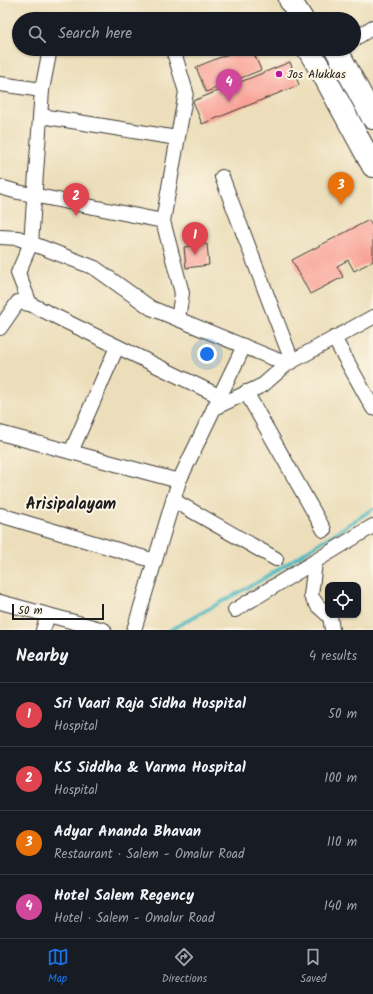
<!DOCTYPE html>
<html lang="en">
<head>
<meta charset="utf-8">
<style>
  :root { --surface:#171b24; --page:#20242c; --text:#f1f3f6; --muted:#9ea1a6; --line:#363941; --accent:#1a73e8 }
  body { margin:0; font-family:Kalam,sans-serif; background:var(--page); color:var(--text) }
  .controls { position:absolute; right:12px; bottom:12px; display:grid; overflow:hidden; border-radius:8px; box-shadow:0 1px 3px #0004 }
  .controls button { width:36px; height:36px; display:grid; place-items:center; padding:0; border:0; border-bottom:1px solid var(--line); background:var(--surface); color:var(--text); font:20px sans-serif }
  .scale { position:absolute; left:12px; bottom:10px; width:92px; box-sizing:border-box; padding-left:4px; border:2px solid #1c1c1c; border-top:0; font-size:11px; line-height:14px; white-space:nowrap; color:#1c1c1c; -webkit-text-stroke:3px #fcf5e5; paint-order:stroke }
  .you { position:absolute; left:207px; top:354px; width:14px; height:14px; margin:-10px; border:3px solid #fff; border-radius:50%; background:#1a73e8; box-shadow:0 0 0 6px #1a73e833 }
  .badge { display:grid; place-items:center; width:26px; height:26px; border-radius:50%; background:var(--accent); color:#fff; font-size:13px; font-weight:700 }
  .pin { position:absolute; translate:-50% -33px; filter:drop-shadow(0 1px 2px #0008) }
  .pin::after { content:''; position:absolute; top:21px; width:14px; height:12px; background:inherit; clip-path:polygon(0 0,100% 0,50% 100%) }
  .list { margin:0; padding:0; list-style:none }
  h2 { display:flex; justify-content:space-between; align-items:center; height:52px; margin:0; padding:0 16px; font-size:17px }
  h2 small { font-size:13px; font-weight:400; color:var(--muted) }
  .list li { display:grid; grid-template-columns:26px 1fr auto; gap:12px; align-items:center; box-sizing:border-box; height:64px; padding:0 16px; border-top:1px solid var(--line) }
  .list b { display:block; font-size:15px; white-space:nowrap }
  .list p { margin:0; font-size:13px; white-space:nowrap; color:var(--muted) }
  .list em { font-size:13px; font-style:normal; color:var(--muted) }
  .icon { flex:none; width:22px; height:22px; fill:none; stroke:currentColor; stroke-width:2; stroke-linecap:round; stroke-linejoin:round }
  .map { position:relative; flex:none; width:373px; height:630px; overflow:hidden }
  .search { position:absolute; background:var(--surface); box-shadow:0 1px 3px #0004; left:12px; right:12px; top:12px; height:44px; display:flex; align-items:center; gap:10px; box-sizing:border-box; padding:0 14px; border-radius:22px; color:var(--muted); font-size:15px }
  .sheet { height:308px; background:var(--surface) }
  nav { display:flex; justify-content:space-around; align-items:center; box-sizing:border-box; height:56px; border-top:1px solid var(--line); background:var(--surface); font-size:11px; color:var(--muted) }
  nav a { display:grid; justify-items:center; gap:2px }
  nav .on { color:var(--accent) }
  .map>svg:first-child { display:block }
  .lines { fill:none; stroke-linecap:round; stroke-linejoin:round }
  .stream { stroke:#4ab9c0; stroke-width:3.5 }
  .building { fill:#f9a095 }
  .street-casing { stroke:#3b3934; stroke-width:16 }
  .primary-casing { stroke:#3b3934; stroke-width:24 }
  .street { stroke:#fff; stroke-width:14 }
  .primary { stroke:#fff; stroke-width:22 }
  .poi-dot { fill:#b5179e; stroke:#fcf5e5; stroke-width:1.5 }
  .labels { text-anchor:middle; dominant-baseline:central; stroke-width:4; stroke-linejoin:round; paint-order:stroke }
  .poi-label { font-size:12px; fill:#1c1c1c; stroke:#fcf5e5; text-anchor:start }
  .district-label { font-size:16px; font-weight:bold; fill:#1c1c1c; stroke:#fcf5e5 }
</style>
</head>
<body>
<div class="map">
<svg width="373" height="630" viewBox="0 0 373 630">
  <rect width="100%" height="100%" fill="#fcf5e5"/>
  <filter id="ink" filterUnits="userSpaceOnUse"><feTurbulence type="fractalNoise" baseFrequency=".025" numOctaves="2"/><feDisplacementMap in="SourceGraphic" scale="8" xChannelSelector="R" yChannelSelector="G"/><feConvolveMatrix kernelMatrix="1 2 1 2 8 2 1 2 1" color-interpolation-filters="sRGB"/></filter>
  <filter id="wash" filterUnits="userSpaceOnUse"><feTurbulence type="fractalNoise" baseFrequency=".012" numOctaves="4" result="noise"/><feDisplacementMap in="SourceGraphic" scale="16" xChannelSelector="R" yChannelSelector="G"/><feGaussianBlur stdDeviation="0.9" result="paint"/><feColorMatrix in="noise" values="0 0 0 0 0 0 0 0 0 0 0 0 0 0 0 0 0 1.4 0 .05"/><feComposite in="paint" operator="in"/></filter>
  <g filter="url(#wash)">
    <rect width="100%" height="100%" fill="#ecdeba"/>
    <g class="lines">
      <path class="stream" d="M170 630 258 582 373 509"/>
    </g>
    <g id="blocks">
      <g class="building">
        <path d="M241 49H252L261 70 206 92 196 67Z"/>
        <path d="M290 62 299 85 202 124 193 101Z"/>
        <path d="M369 220 373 227V261L354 271 348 260 337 266 343 277 310 294 292 260Z"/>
        <path d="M207 244 209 265 186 268 184 247Z"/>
      </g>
    </g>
  </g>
  <g filter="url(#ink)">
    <use href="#blocks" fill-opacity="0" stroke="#3b3934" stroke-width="1"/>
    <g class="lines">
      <g class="street-casing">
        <g id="street">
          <path d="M354 39 373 27"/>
          <path d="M173 49 186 92 163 221 182 293 178 319"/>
          <path d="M0 84 42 90 31 243 18 273 30 304 18 302 0 328"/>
          <path d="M42 90 50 49"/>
          <path d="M41 116 177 138"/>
          <path d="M222 177 292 361"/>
          <path d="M0 187 18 192 163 221"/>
          <path d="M0 237 18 238 95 268 151 308 287 364 373 317"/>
          <path d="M30 304 219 396"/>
          <path d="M334 338 373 408"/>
          <path d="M246 392 324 530"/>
          <path d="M214 408 263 385 287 364"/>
          <path d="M0 433 179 481 134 630"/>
          <path d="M71 452 117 347"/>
          <path d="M179 481 244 346"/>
          <path d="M173 500 276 559"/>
          <path d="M0 515 155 561"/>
          <path d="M315 562 311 596 318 606 328 615"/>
          <path d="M0 602 104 630"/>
          <path d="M235 610 373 526"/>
          <path d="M328 615 330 616 332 630"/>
          <path d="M43 630 48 615"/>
        </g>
      </g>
      <g class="primary-casing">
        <g id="primary">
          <path d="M290 0 302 19"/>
          <path d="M308 49 322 72 373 166"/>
          <path d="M336 49 373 118"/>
        </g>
      </g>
      <use href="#street" class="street"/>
      <use href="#primary" class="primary"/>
    </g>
  </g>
  <circle class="poi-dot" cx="279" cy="74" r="4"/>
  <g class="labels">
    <g class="poi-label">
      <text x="287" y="74">Jos Alukkas</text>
    </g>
    <g class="district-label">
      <text x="71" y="504">Arisipalayam</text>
    </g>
  </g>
</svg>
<div class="controls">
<button><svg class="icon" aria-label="locate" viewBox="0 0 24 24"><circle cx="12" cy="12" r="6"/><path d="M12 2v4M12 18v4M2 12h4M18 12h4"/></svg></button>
</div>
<div class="scale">50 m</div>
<div class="you"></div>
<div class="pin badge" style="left:195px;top:255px;background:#e0444e">1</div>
<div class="pin badge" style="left:76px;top:216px;background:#e0444e">2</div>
<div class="pin badge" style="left:341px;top:205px;background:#e8710a">3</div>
<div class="pin badge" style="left:229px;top:102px;background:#d1479c">4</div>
<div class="search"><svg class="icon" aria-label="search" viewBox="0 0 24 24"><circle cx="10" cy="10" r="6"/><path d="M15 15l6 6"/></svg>Search here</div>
</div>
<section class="sheet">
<h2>Nearby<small>4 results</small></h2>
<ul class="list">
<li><span class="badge" style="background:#e0444e">1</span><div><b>Sri Vaari Raja Sidha Hospital</b><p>Hospital</p></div><em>50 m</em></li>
<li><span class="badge" style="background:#e0444e">2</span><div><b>KS Siddha &amp; Varma Hospital</b><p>Hospital</p></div><em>100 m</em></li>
<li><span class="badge" style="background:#e8710a">3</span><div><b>Adyar Ananda Bhavan</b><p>Restaurant · Salem - Omalur Road</p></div><em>110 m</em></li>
<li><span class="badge" style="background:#d1479c">4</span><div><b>Hotel Salem Regency</b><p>Hotel · Salem - Omalur Road</p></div><em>140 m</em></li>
</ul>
</section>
<nav>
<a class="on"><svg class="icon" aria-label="map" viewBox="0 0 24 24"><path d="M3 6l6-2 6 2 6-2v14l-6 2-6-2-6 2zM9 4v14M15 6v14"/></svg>Map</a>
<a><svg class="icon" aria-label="directions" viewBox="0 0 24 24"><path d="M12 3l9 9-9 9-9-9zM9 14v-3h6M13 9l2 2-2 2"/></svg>Directions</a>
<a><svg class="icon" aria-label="saved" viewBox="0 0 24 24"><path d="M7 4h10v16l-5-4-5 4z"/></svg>Saved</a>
</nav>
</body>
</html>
